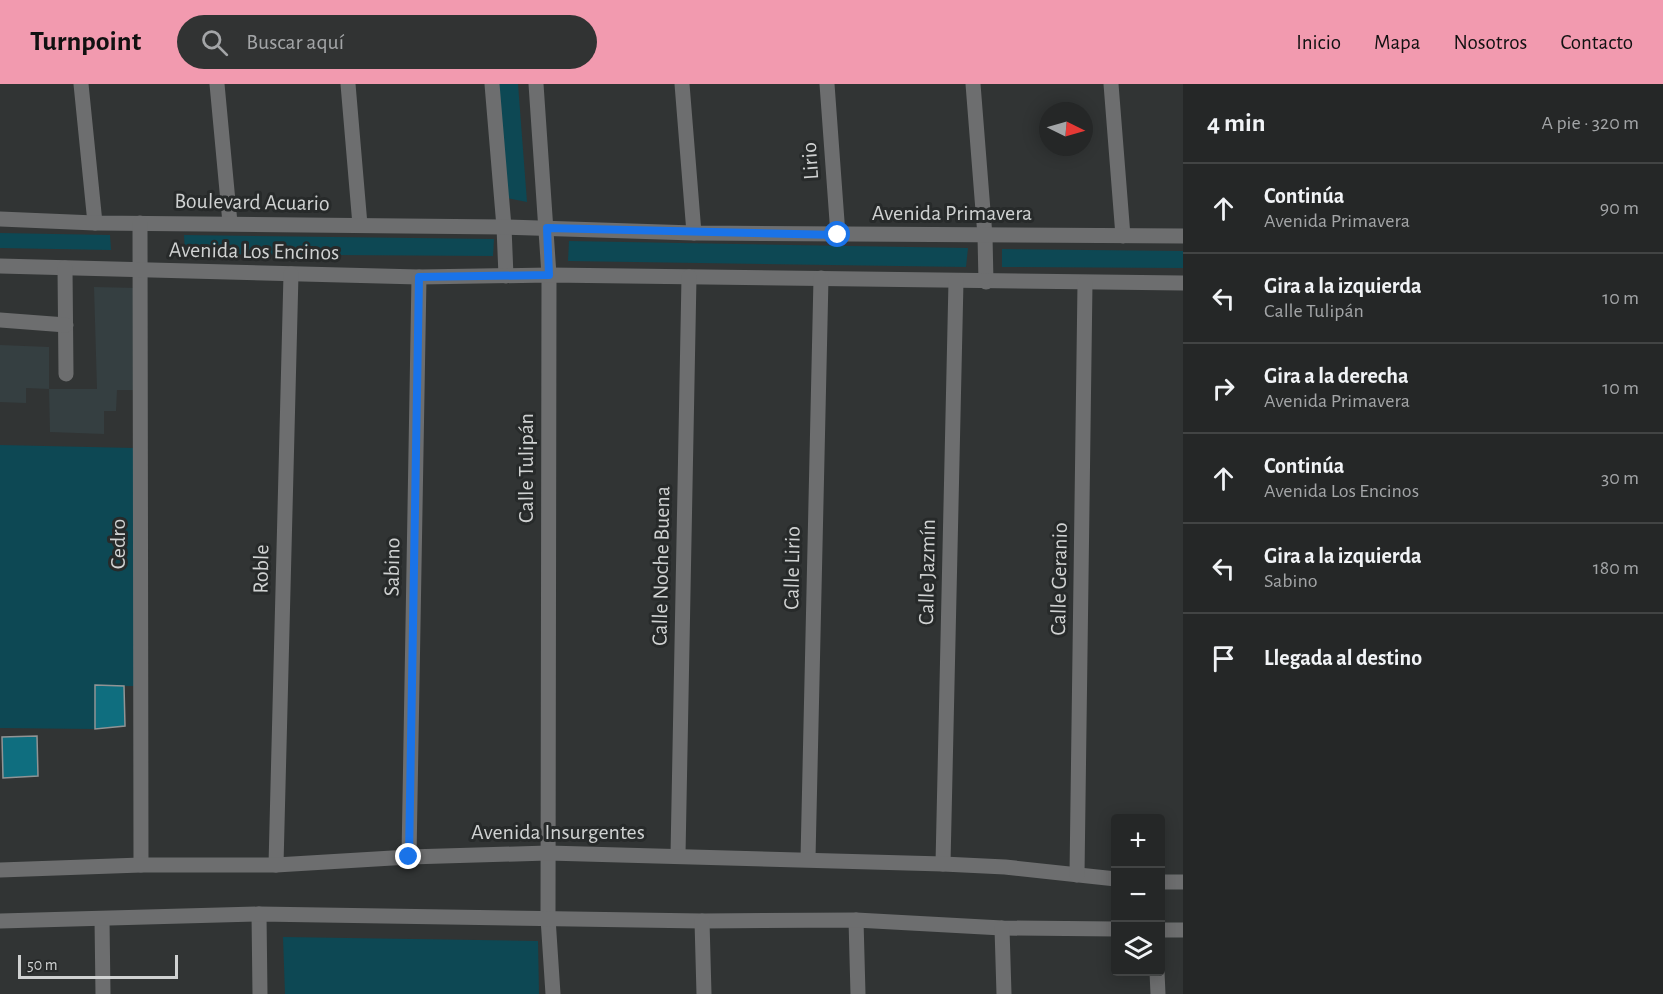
<!DOCTYPE html>
<html lang="es">
<head>
<meta charset="utf-8">
<style>
  :root { --surface:#252727; --page:#313333; --text:#f1f3f6; --muted:#a3a5a7; --line:#424444; --accent:#f29aaf }
  body { margin:0; font-family:"Alegreya Sans",sans-serif; background:var(--page); color:var(--text) }
  .controls { position:absolute; right:18px; bottom:18px; display:grid; overflow:hidden; border-radius:6px; box-shadow:0 3px 15px #0003 }
  .controls button { width:54px; height:54px; display:grid; place-items:center; padding:0; border:0; border-bottom:2px solid var(--line); background:var(--surface); color:var(--text); font:30px sans-serif }
  .compass { position:absolute; left:1039px; top:18px; width:54px; height:54px; border-radius:50%; background:var(--surface); box-shadow:0 3px 15px #0003; rotate:95deg }
  .scale { position:absolute; left:18px; bottom:15px; width:160px; box-sizing:border-box; padding-left:6px; border:3px solid #d0d2d2; border-top:0; font-size:16px; line-height:21px; white-space:nowrap; color:#d0d2d2; -webkit-text-stroke:4px #272a2a; paint-order:stroke }
  .stop { position:absolute; width:18px; height:18px; margin:-14px; border:4px solid #1a73e8; border-radius:50%; background:#fff }
  .stop.end { background:#1a73e8; border-color:#fff; box-shadow:0 2px 6px #0008 }
  .list { margin:0; padding:0; list-style:none }
  h2 { display:flex; justify-content:space-between; align-items:center; height:78px; margin:0; padding:0 24px; font-size:26px }
  h2 small { font-size:20px; font-weight:400; color:var(--muted) }
  .list li { display:grid; grid-template-columns:39px 1fr auto; gap:18px; align-items:center; box-sizing:border-box; height:90px; padding:0 24px; border-top:2px solid var(--line) }
  .list b { display:block; font-size:22px; white-space:nowrap }
  .list p { margin:0; font-size:20px; white-space:nowrap; color:var(--muted) }
  .list em { font-size:20px; font-style:normal; color:var(--muted) }
  .icon { flex:none; width:33px; height:33px; fill:none; stroke:currentColor; stroke-width:2; stroke-linecap:round; stroke-linejoin:round }
  .map { position:relative; flex:none; width:1183px; height:910px; overflow:hidden }
  header { display:flex; align-items:center; gap:36px; box-sizing:border-box; height:84px; padding:0 30px; background:var(--accent); color:#111 }
  header strong { font-size:28px }
  nav { display:flex; gap:33px; margin-inline-start:auto; font-size:21px }
  .search { width:420px; height:54px; background:var(--page); display:flex; align-items:center; gap:15px; box-sizing:border-box; padding:0 21px; border-radius:33px; color:var(--muted); font-size:22px }
  main { display:flex }
  aside { flex:1; background:var(--surface) }
  .map>svg:first-child { display:block }
  .built { fill:#353f41 }
  .green { fill:#0d4854 }
  .building { fill:#0f6e7f; stroke:#919495; stroke-width:1.5 }
  .lines { fill:none; stroke-linecap:round; stroke-linejoin:round }
  .minor { stroke:#6d6e6f; stroke-width:15 }
  .route { stroke:#1a73e8; stroke-width:8 }
  .labels { text-anchor:middle; dominant-baseline:central; stroke-width:6; stroke-linejoin:round; paint-order:stroke }
  .street-label { font-size:22px; fill:#d0d2d2; stroke:#272a2a }
</style>
</head>
<body>
<header>
<strong>Turnpoint</strong>
<div class="search"><svg class="icon" aria-label="search" viewBox="0 0 24 24"><circle cx="10" cy="10" r="6"/><path d="M15 15l6 6"/></svg>Buscar aquí</div>
<nav><a>Inicio</a><a>Mapa</a><a>Nosotros</a><a>Contacto</a></nav>
</header>
<main>
<div class="map">
<svg width="1183" height="910" viewBox="0 0 1183 910">
  <rect width="100%" height="100%" fill="#313434"/>
  <path class="built" d="M94 203 138 204 137 306H117L116 327H104V350L50 348 49 305 26 304V319L0 318V261L49 263V305H97Z"/>
  <g class="green">
    <path d="M499 0H518L527 118 507 114Z"/>
    <path d="M0 149 110 151 111 166 0 164Z"/>
    <path d="M184 151 494 155 493 172 185 170Z"/>
    <path d="M569 157 968 164 966 183 568 177Z"/>
    <path d="M1002 165 1183 167V184L1002 183Z"/>
    <path d="M0 361 134 364V602H95V645L0 644Z"/>
    <path d="M283 853 538 857 539 910H285Z"/>
  </g>
  <g class="building">
    <path d="M95 601 124 602 125 642 95 645Z"/>
    <path d="M37 652 38 692 3 694 2 653Z"/>
  </g>
  <g class="lines">
    <g class="minor">
      <path d="M81 0 95 139"/>
      <path d="M217 0 230 139"/>
      <path d="M348 0 360 141"/>
      <path d="M492 0 504 143 506 192"/>
      <path d="M536 0 549 191 548 834 553 910"/>
      <path d="M682 0 694 149"/>
      <path d="M827 0 838 151"/>
      <path d="M973 0 985 152 986 198"/>
      <path d="M1111 0 1123 152"/>
      <path d="M0 135 95 139 504 143 694 149 1183 152"/>
      <path d="M140 139 141 781"/>
      <path d="M0 182 419 193 549 191 1183 199"/>
      <path d="M65 184 66 290"/>
      <path d="M0 236 66 241"/>
      <path d="M678 771 689 193"/>
      <path d="M409 773 419 193"/>
      <path d="M808 775 821 194"/>
      <path d="M943 780 956 197"/>
      <path d="M276 781 291 190"/>
      <path d="M0 786 141 781H276L409 773 548 769 943 780 1005 783 1116 795"/>
      <path d="M1077 791 1085 199"/>
      <path d="M1160 798H1183"/>
      <path d="M259 830 260 910"/>
      <path d="M102 835 103 910"/>
      <path d="M856 836 858 910"/>
      <path d="M0 837 259 830 702 837 856 836 1002 844 1116 845"/>
      <path d="M702 837 704 910"/>
      <path d="M1002 844 1004 910"/>
      <path d="M1160 846H1183"/>
      <path d="M1157 888 1158 910"/>
    </g>
  </g>
  <g class="lines">
    <path class="route" d="M409 773 419 193 549 191 547 144 838 151"/>
  </g>
  <g class="labels">
    <g class="street-label">
      <text transform="translate(810 77) rotate(-94)">Lirio</text>
      <text transform="translate(252 118) rotate(1)">Boulevard Acuario</text>
      <text x="952" y="129">Avenida Primavera</text>
      <text transform="translate(254 167) rotate(1)">Avenida Los Encinos</text>
      <text transform="translate(526 384) rotate(-90)">Calle Tulipán</text>
      <text transform="translate(118 460) rotate(-90)">Cedro</text>
      <text transform="translate(661 482) rotate(-89)">Calle Noche Buena</text>
      <text transform="translate(392 483) rotate(-89)">Sabino</text>
      <text transform="translate(792 484) rotate(-89)">Calle Lirio</text>
      <text transform="translate(261 485) rotate(-89)">Roble</text>
      <text transform="translate(927 488) rotate(-89)">Calle Jazmín</text>
      <text transform="translate(1059 495) rotate(-89)">Calle Geranio</text>
      <text x="558" y="748">Avenida Insurgentes</text>
    </g>
  </g>
</svg>
<div class="controls">
<button>+</button>
<button>−</button>
<button><svg class="icon" aria-label="layers" viewBox="0 0 24 24"><path d="M12 4l9 5-9 5-9-5zM3 14l9 5 9-5"/></svg></button>
</div>
<svg class="compass" viewBox="-18 -18 36 36"><path d="M0-13l5 13h-10z" fill="#e53935"/><path d="M0 13l5-13h-10z" fill="#a3a5a7"/></svg>
<div class="scale">50 m</div>
<div class="stop" style="left:838px;top:151px"></div>
<div class="stop end" style="left:409px;top:773px"></div>
</div>
<aside>
<h2>4 min<small>A pie · 320 m</small></h2>
<ul class="list">
<li><svg class="icon" aria-label="ahead" viewBox="0 0 24 24"><path d="M12 20V5M6 11l6-6 6 6"/></svg><div><b>Continúa</b><p>Avenida Primavera</p></div><em>90 m</em></li>
<li><svg class="icon" aria-label="left" viewBox="0 0 24 24"><path d="M17 20v-9H6M10 6l-5 5 5 5"/></svg><div><b>Gira a la izquierda</b><p>Calle Tulipán</p></div><em>10 m</em></li>
<li><svg class="icon" aria-label="right" viewBox="0 0 24 24"><path d="M7 20v-9h11M14 6l5 5-5 5"/></svg><div><b>Gira a la derecha</b><p>Avenida Primavera</p></div><em>10 m</em></li>
<li><svg class="icon" aria-label="ahead" viewBox="0 0 24 24"><path d="M12 20V5M6 11l6-6 6 6"/></svg><div><b>Continúa</b><p>Avenida Los Encinos</p></div><em>30 m</em></li>
<li><svg class="icon" aria-label="left" viewBox="0 0 24 24"><path d="M17 20v-9H6M10 6l-5 5 5 5"/></svg><div><b>Gira a la izquierda</b><p>Sabino</p></div><em>180 m</em></li>
<li><svg class="icon" aria-label="arrive" viewBox="0 0 24 24"><path d="M6 21V4h12l-3 4 3 4H6"/></svg><div><b>Llegada al destino</b></div></li>
</ul>
</aside>
</main>
</body>
</html>
